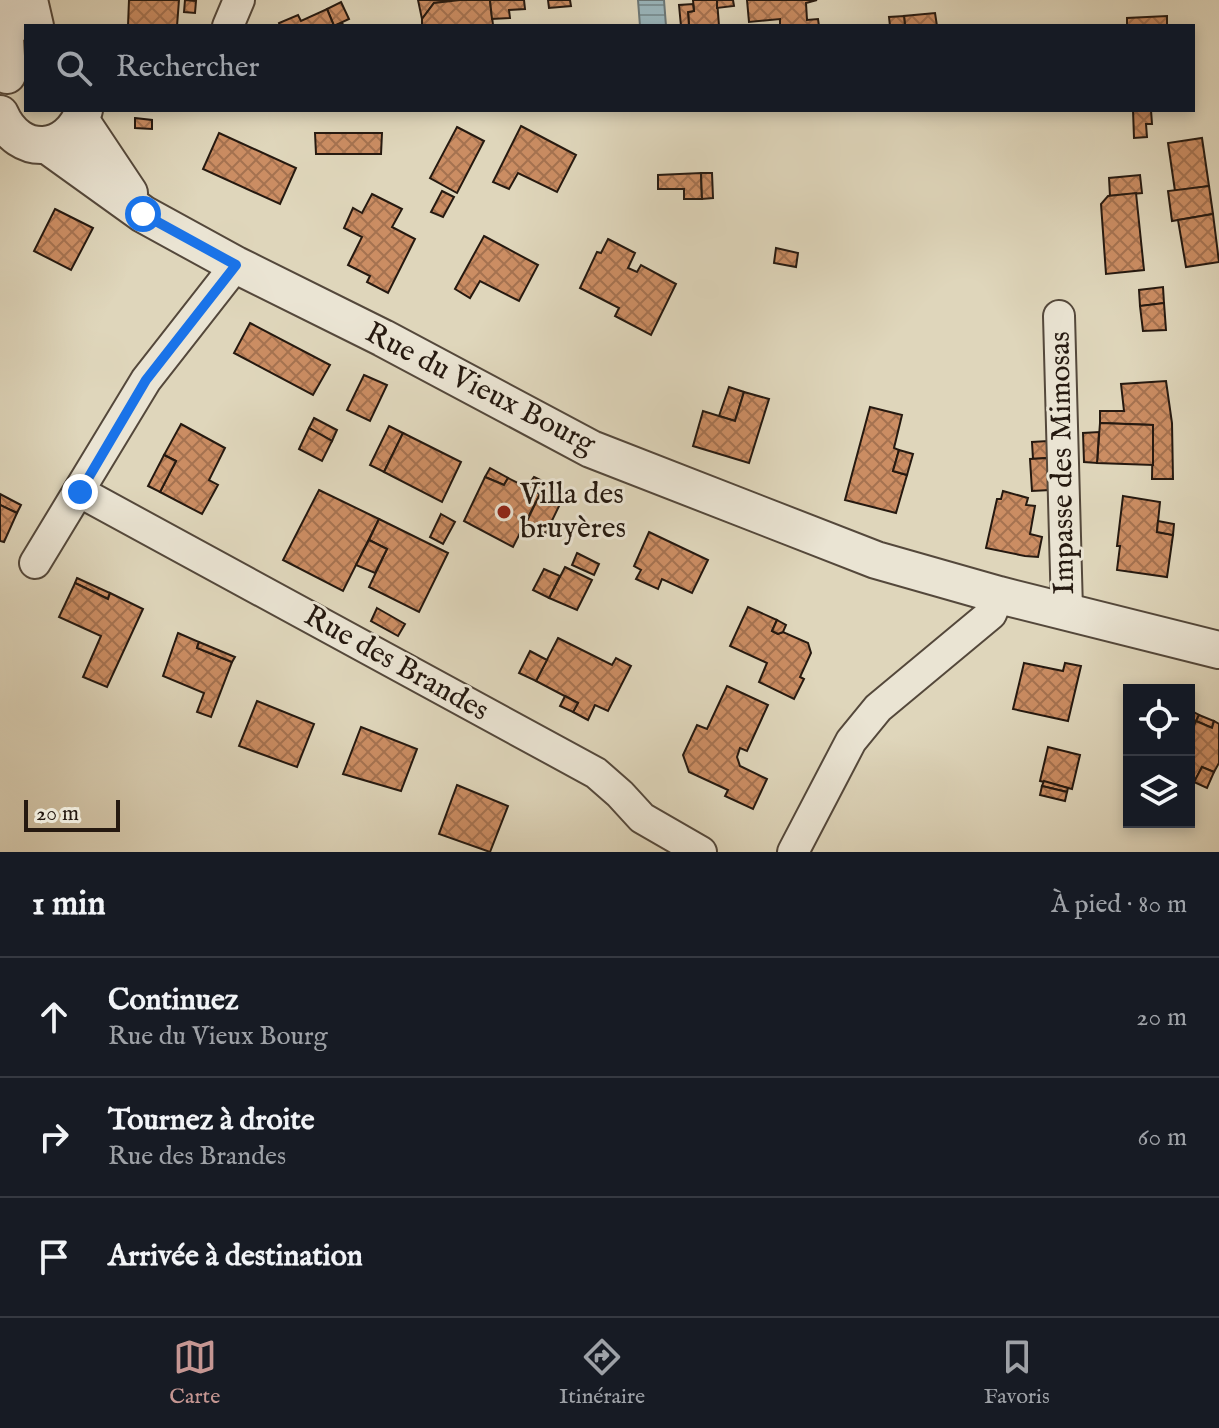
<!DOCTYPE html>
<html lang="fr">
<head>
<meta charset="utf-8">
<style>
  :root { --surface:#171b24; --page:#20242c; --text:#f1f3f6; --muted:#9ea1a6; --line:#363941; --accent:#c59692 }
  body { margin:0; font-family:"IM FELL English",serif; background:var(--page); color:var(--text) }
  .controls { position:absolute; right:24px; bottom:24px; display:grid; overflow:hidden; border-radius:0px; box-shadow:0 4px 12px #0003 }
  .controls button { width:72px; height:72px; display:grid; place-items:center; padding:0; border:0; border-bottom:2px solid var(--line); background:var(--surface); color:var(--text); font:40px sans-serif }
  .scale { position:absolute; left:24px; bottom:20px; width:96px; box-sizing:border-box; padding-left:8px; border:4px solid #251910; border-top:0; font-size:22px; line-height:28px; white-space:nowrap; color:#251910; -webkit-text-stroke:6px #eae4d3; paint-order:stroke }
  .stop { position:absolute; width:24px; height:24px; margin:-18px; border:6px solid #1a73e8; border-radius:50%; background:#fff }
  .stop.end { background:#1a73e8; border-color:#fff; box-shadow:0 2px 8px #0008 }
  .list { margin:0; padding:0; list-style:none }
  h2 { display:flex; justify-content:space-between; align-items:center; height:104px; margin:0; padding:0 32px; font-size:34px }
  h2 small { font-size:26px; font-weight:400; color:var(--muted) }
  .list li { display:grid; grid-template-columns:52px 1fr auto; gap:24px; align-items:center; box-sizing:border-box; height:120px; padding:0 32px; border-top:2px solid var(--line) }
  .list b { display:block; font-size:30px; white-space:nowrap }
  .list p { margin:0; font-size:26px; white-space:nowrap; color:var(--muted) }
  .list em { font-size:26px; font-style:normal; color:var(--muted) }
  .icon { flex:none; width:44px; height:44px; fill:none; stroke:currentColor; stroke-width:2; stroke-linecap:round; stroke-linejoin:round }
  .map { position:relative; flex:none; width:1219px; height:852px; overflow:hidden }
  .search { position:absolute; background:var(--surface); box-shadow:0 4px 12px #0003; left:24px; right:24px; top:24px; height:88px; display:flex; align-items:center; gap:20px; box-sizing:border-box; padding:0 28px; border-radius:0px; color:var(--muted); font-size:30px }
  .sheet { height:464px; background:var(--surface) }
  nav { display:flex; justify-content:space-around; align-items:center; box-sizing:border-box; height:112px; border-top:2px solid var(--line); background:var(--surface); font-size:22px; color:var(--muted) }
  nav a { display:grid; justify-items:center; gap:4px }
  nav .on { color:var(--accent) }
  .map>svg:first-child { display:block }
  .water { fill:url(#water-rules); stroke:#6b7777; stroke-width:2 }
  .building { fill:url(#building-cross-hatch); stroke:#251910; stroke-width:2 }
  .lines { fill:none; stroke-linecap:round; stroke-linejoin:round }
  .minor-casing { stroke:#54483b; stroke-width:34 }
  .tertiary-casing { stroke:#54483b; stroke-width:40 }
  .minor { stroke:#eae4d3; stroke-width:30 }
  .tertiary { stroke:#eae4d3; stroke-width:36 }
  .route { stroke:#1a73e8; stroke-width:10 }
  .poi-dot { fill:#8f2418; stroke:#eae4d3; stroke-width:3 }
  .labels { text-anchor:middle; dominant-baseline:central; stroke-width:6; stroke-linejoin:round; paint-order:stroke }
  .street-label { font-size:30px; fill:#251910; stroke:#eae4d3 }
  .poi-label { font-size:30px; fill:#251910; stroke:#eae4d3; text-anchor:start }
</style>
</head>
<body>
<div class="map">
<svg width="1219" height="852" viewBox="0 0 1219 852">
  <defs>
    <pattern id="water-rules" width="6" height="5" patternUnits="userSpaceOnUse" patternTransform="scale(2)"><rect width="6" height="5" fill="#9ab6bc"/><path d="M0 2.5h6" fill="none" stroke="#7d9397"/></pattern>
    <pattern id="building-cross-hatch" width="8" height="8" patternUnits="userSpaceOnUse" patternTransform="scale(2)"><rect width="8" height="8" fill="#cb8d63"/><path d="M0 0l8 8M0 8l8-8" fill="none" stroke="#a57250"/></pattern>
  </defs>
  <rect width="100%" height="100%" fill="#dfd6bb"/>
  <filter id="stains"><feTurbulence type="fractalNoise" baseFrequency=".0025" numOctaves="4"/><feColorMatrix values="0 0 0 0 .2 0 0 0 0 .09 0 0 0 0 .02 0 0 0 .5 -.17"/></filter>
  <radialGradient id="worn" r=".72"><stop offset=".6" stop-color="#630" stop-opacity="0"/><stop offset="1" stop-color="#630" stop-opacity=".3"/></radialGradient>
  <path class="water" d="M638 0H664L666 26H640Z"/>
  <g class="building">
    <path d="M129 0H179L177 26H128Z"/>
    <path d="M185 0 196 1 195 13 184 12Z"/>
    <path d="M418 0H460L434 3 422 19Z"/>
    <path d="M460 0H490L493 25 422 26V19L434 3Z"/>
    <path d="M490 0H524L525 9 509 10 510 18 492 19Z"/>
    <path d="M548 0H570L571 6 549 8Z"/>
    <path d="M693 0H717L719 26H689L688 12 694 11Z"/>
    <path d="M717 0H733L734 6 717 8Z"/>
    <path d="M747 0H817L806 3 807 20 818 19 819 26H780V19L749 22Z"/>
    <path d="M341 2 349 19 334 26 327 9Z"/>
    <path d="M693 4 694 11 688 12 689 26H681L679 5Z"/>
    <path d="M327 9 334 26 342 23 344 26H280L279 23 298 15 301 21Z"/>
    <path d="M935 13 937 26H905L904 16Z"/>
    <path d="M904 16 905 26H890L889 17Z"/>
    <path d="M1167 16V26H1127V18Z"/>
    <path d="M1133 110H1151L1152 124H1146L1147 137 1134 138Z"/>
    <path d="M135 118 152 120V129L135 128Z"/>
    <path d="M521 126 576 155 557 192 518 173 509 189 493 182Z"/>
    <path d="M457 127 484 141 457 193 430 178Z"/>
    <path d="M219 133 296 168 280 204 203 169Z"/>
    <path d="M315 133H382L381 154H316Z"/>
    <path d="M1202 138 1209 186 1175 191 1168 143Z"/>
    <path d="M701 173 702 199H684V189H658V175Z"/>
    <path d="M701 173H712L713 198 702 199Z"/>
    <path d="M1140 175 1142 193 1110 196 1109 178Z"/>
    <path d="M1209 186 1213 214 1172 221 1168 191Z"/>
    <path d="M442 191 454 197 443 217 431 212Z"/>
    <path d="M1136 193 1144 270 1106 274 1101 204 1108 196Z"/>
    <path d="M372 194 402 209 392 227 415 239 388 293 367 282 370 276 348 265 362 237 344 228 353 208 362 213Z"/>
    <path d="M55 209 93 228 71 270 34 251Z"/>
    <path d="M1213 214 1219 262 1186 267 1178 220Z"/>
    <path d="M484 236 538 265 519 301 480 281 470 298 455 289Z"/>
    <path d="M608 239 635 253 628 268 637 272 641 265 676 284 651 335 615 316 619 308 580 288 597 252 601 253Z"/>
    <path d="M776 248 798 253 796 267 774 263Z"/>
    <path d="M1163 287 1164 303 1140 306 1139 290Z"/>
    <path d="M1164 303 1166 330 1143 331 1140 306Z"/>
    <path d="M250 323 330 365 313 395 234 353Z"/>
    <path d="M364 375 387 385 370 421 347 410Z"/>
    <path d="M1166 381 1172 423 1173 479H1152L1153 425 1100 423V411H1124L1121 384Z"/>
    <path d="M729 387 744 392 735 421 719 416Z"/>
    <path d="M744 392 769 399 749 463 693 446 703 411 735 421Z"/>
    <path d="M870 407 902 415 894 448 899 450 893 471 907 475 896 513 845 500Z"/>
    <path d="M314 418 337 430 332 441 309 428Z"/>
    <path d="M1100 423 1153 425V465L1097 463Z"/>
    <path d="M181 424 225 448 209 480 218 485 202 514 160 492 176 461 164 455Z"/>
    <path d="M389 426 403 433 384 472 370 465Z"/>
    <path d="M309 428 332 441 322 461 299 449Z"/>
    <path d="M1099 432 1097 463 1084 462 1083 433Z"/>
    <path d="M403 433 461 462 442 502 384 472Z"/>
    <path d="M1048 441V458L1033 459 1032 442Z"/>
    <path d="M899 450 913 454 907 475 893 471Z"/>
    <path d="M164 455 176 461 160 492 148 486Z"/>
    <path d="M1048 458 1050 490 1032 491 1030 459Z"/>
    <path d="M490 468 508 478 504 485 485 477Z"/>
    <path d="M485 477 504 485 508 478 540 494 513 547 464 521Z"/>
    <path d="M534 477 555 487 558 494 560 504 546 533 526 523 540 494 527 487Z"/>
    <path d="M319 490 379 519 343 591 283 560Z"/>
    <path d="M1003 491 1028 498 1026 505 1035 506 1030 534 1042 537 1038 557 1025 556 986 548 997 499H1001Z"/>
    <path d="M0 494 21 505 17 513 0 505Z"/>
    <path d="M1123 496 1160 502 1157 532 1173 535 1167 577 1117 570 1120 546H1117Z"/>
    <path d="M0 505 17 513 4 542 0 541Z"/>
    <path d="M441 514 455 522 443 544 430 537Z"/>
    <path d="M379 519 448 553 419 612 369 587 387 549 369 540Z"/>
    <path d="M1158 521 1174 524 1173 535 1157 532Z"/>
    <path d="M649 532 708 560 692 593 662 579 658 589 636 579 641 570 634 566Z"/>
    <path d="M369 540 387 549 375 573 356 565Z"/>
    <path d="M577 553 599 564 594 575 572 565Z"/>
    <path d="M565 567 592 580 577 610 549 598Z"/>
    <path d="M544 569 560 576 549 598 533 590Z"/>
    <path d="M77 578 110 593 108 599 75 583Z"/>
    <path d="M75 583 108 599 110 593 143 609 107 687 83 677 101 636 59 617Z"/>
    <path d="M748 607 777 620 772 631 778 634 783 632 808 643 811 653 800 677 804 679 794 699 759 682 767 663 730 646Z"/>
    <path d="M377 608 405 624 398 636 371 621Z"/>
    <path d="M777 620 786 625 783 632 778 634 772 631Z"/>
    <path d="M178 633 199 642 197 648 232 662 211 717 197 712 204 693 163 676Z"/>
    <path d="M558 638 612 665 616 658 631 666 608 711 595 705 588 720 573 712 578 703 536 681Z"/>
    <path d="M199 642 235 657 232 662 197 648Z"/>
    <path d="M530 651 547 660 536 681 519 673Z"/>
    <path d="M1024 663 1063 671 1065 663 1081 666 1068 721 1013 709Z"/>
    <path d="M727 686 768 705 747 751 740 748 737 757 740 766 767 779 753 809 725 796 728 790 689 772 683 755 697 725 707 729Z"/>
    <path d="M565 696 578 703 573 712 560 706Z"/>
    <path d="M257 701 314 724 297 767 239 746Z"/>
    <path d="M1190 710 1199 715 1189 736V712Z"/>
    <path d="M1199 715 1214 721 1212 728 1196 721Z"/>
    <path d="M1196 721 1212 728 1214 721 1219 724V763L1214 772 1202 767 1189 792V736Z"/>
    <path d="M361 727 417 749 401 791 343 774Z"/>
    <path d="M1048 747 1080 755 1072 789 1040 781Z"/>
    <path d="M1202 767 1214 772 1207 788 1194 782Z"/>
    <path d="M1044 781 1068 788 1067 792 1042 786Z"/>
    <path d="M457 785 508 806 490 852 439 834Z"/>
    <path d="M1042 786 1067 792 1065 801 1040 795Z"/>
  </g>
  <g class="lines">
    <g class="minor-casing">
      <g id="minor">
        <path d="M228 26 239 0"/>
        <path d="M1059 316 1067 610"/>
        <path d="M80 492 596 773 620 794 642 818 701 852"/>
        <path d="M35 563 146 380 236 265"/>
        <path d="M793 852 851 741 878 708 991 614 999 595"/>
      </g>
    </g>
    <g class="tertiary-casing">
      <g id="tertiary">
        <path d="M3 0 7 75"/>
        <path d="M29 0 35 26"/>
        <path d="M0 114C19 158 69 154 84 110"/>
        <path d="M81 121 129 193"/>
        <path d="M47 145 143 214 236 265 383 338 591 449 876 560 999 595 1219 650"/>
      </g>
    </g>
    <use href="#minor" class="minor"/>
    <use href="#tertiary" class="tertiary"/>
  </g>
  <g class="lines">
    <path class="route" d="M80 492 146 380 236 265 143 214"/>
  </g>
  <circle class="poi-dot" cx="504" cy="512" r="8"/>
  <g class="labels">
    <g class="street-label">
      <text transform="translate(480 389) rotate(27)">Rue du Vieux Bourg</text>
      <text transform="translate(1063 463) rotate(-91)">Impasse des Mimosas</text>
      <text transform="translate(396 664) rotate(29)">Rue des Brandes</text>
    </g>
    <g class="poi-label">
      <text x="520" y="495">Villa des<tspan x="520" dy="34">bruyères</tspan></text>
    </g>
  </g>
  <rect width="100%" height="100%" filter="url(#stains)"/>
  <rect width="100%" height="100%" fill="url(#worn)"/>
</svg>
<div class="controls">
<button><svg class="icon" aria-label="locate" viewBox="0 0 24 24"><circle cx="12" cy="12" r="6"/><path d="M12 2v4M12 18v4M2 12h4M18 12h4"/></svg></button>
<button><svg class="icon" aria-label="layers" viewBox="0 0 24 24"><path d="M12 4l9 5-9 5-9-5zM3 14l9 5 9-5"/></svg></button>
</div>
<div class="scale">20 m</div>
<div class="stop" style="left:143px;top:214px"></div>
<div class="stop end" style="left:80px;top:492px"></div>
<div class="search"><svg class="icon" aria-label="search" viewBox="0 0 24 24"><circle cx="10" cy="10" r="6"/><path d="M15 15l6 6"/></svg>Rechercher</div>
</div>
<section class="sheet">
<h2>1 min<small>À pied · 80 m</small></h2>
<ul class="list">
<li><svg class="icon" aria-label="ahead" viewBox="0 0 24 24"><path d="M12 20V5M6 11l6-6 6 6"/></svg><div><b>Continuez</b><p>Rue du Vieux Bourg</p></div><em>20 m</em></li>
<li><svg class="icon" aria-label="right" viewBox="0 0 24 24"><path d="M7 20v-9h11M14 6l5 5-5 5"/></svg><div><b>Tournez à droite</b><p>Rue des Brandes</p></div><em>60 m</em></li>
<li><svg class="icon" aria-label="arrive" viewBox="0 0 24 24"><path d="M6 21V4h12l-3 4 3 4H6"/></svg><div><b>Arrivée à destination</b></div></li>
</ul>
</section>
<nav>
<a class="on"><svg class="icon" aria-label="map" viewBox="0 0 24 24"><path d="M3 6l6-2 6 2 6-2v14l-6 2-6-2-6 2zM9 4v14M15 6v14"/></svg>Carte</a>
<a><svg class="icon" aria-label="directions" viewBox="0 0 24 24"><path d="M12 3l9 9-9 9-9-9zM9 14v-3h6M13 9l2 2-2 2"/></svg>Itinéraire</a>
<a><svg class="icon" aria-label="saved" viewBox="0 0 24 24"><path d="M7 4h10v16l-5-4-5 4z"/></svg>Favoris</a>
</nav>
</body>
</html>
